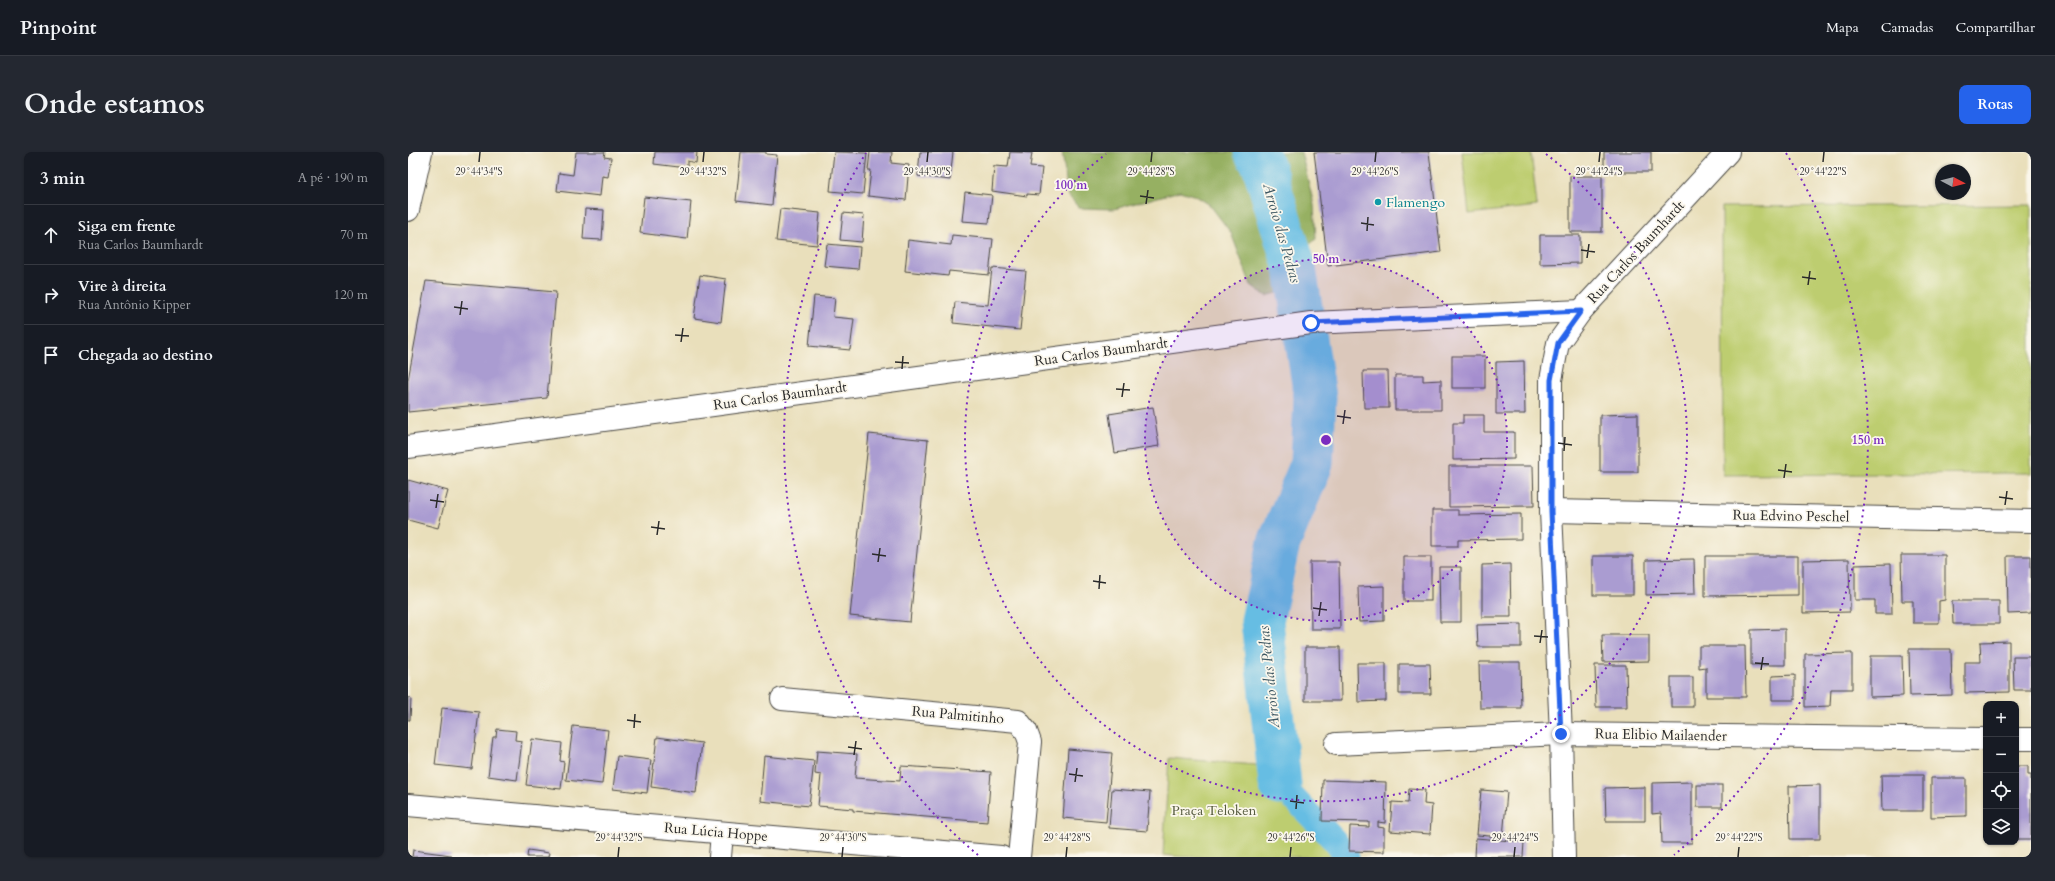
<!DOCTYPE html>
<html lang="pt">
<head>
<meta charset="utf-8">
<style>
  :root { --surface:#171b24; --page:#242831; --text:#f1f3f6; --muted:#9ea1a6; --line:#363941; --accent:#2563eb }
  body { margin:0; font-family:Cardo,serif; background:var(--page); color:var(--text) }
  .controls { position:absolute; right:12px; bottom:12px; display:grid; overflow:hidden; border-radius:8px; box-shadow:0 1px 3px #0004 }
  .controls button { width:36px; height:36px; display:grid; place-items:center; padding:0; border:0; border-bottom:1px solid var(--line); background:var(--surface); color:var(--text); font:20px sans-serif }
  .compass { position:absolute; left:1527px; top:12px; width:36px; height:36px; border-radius:50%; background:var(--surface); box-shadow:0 1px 3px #0004; rotate:97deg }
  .stop { position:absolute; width:12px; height:12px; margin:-9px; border:3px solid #2563eb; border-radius:50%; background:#fff }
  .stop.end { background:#2563eb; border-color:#fff; box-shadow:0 1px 4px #0008 }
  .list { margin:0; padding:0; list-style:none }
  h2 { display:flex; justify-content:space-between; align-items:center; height:52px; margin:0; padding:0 16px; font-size:17px }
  h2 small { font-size:13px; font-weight:400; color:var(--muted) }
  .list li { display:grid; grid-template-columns:26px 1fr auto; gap:12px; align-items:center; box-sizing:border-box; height:60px; padding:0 16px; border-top:1px solid var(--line) }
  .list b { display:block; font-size:15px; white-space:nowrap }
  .list p { margin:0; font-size:13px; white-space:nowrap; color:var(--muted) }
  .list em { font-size:13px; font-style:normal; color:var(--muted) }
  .icon { flex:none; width:22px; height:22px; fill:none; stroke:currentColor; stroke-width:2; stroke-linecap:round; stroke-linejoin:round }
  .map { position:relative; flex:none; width:1623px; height:705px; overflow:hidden; border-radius:8px }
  header { display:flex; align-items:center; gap:24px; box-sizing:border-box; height:56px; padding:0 20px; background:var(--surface); border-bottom:1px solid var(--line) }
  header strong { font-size:19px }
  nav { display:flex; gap:22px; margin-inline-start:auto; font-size:14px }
  .intro { display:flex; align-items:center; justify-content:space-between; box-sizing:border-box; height:96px; padding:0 24px }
  h1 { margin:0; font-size:28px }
  .button { padding:10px 18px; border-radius:8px; background:var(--accent); color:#fff; font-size:14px; font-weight:700 }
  main { display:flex; gap:24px; padding:0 24px }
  aside { flex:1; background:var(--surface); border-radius:8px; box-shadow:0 1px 3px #0004 }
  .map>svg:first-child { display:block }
  .green { fill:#bdcd70; stroke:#747c4e }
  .forest { fill:#96b062; stroke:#606e46 }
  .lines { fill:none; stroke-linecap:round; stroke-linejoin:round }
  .canal { stroke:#66bde3; stroke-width:25 }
  .river { stroke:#66bde3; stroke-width:43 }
  .building { fill:#aa9cd1 }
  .minor-casing { stroke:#484641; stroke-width:24 }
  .major-casing { stroke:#484641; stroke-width:24 }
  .minor { stroke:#fff; stroke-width:22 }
  .major { stroke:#fff; stroke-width:22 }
  .route { stroke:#2563eb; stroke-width:5 }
  .ticks { fill:none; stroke:#2b2b2b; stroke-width:1.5 }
  .ring { fill:none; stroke:#7b2cbf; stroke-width:2; stroke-dasharray:2 4 }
  .culture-dot { fill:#0f9aa8; stroke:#fbf7ec; stroke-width:1.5 }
  .labels { text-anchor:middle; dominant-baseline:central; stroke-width:3.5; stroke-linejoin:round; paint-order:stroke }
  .culture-label { font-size:14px; fill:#0d838f; stroke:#fbf7ec; text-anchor:start }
  .street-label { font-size:14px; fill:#2b2b2b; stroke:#fbf7ec }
  .park-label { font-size:14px; fill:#575c40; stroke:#fbf7ec }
  .water-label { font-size:15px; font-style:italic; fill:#3d5762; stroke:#fbf7ec }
  .ticks-label { font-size:10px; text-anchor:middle; fill:#2b2b2b; stroke:#fbf7ec; stroke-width:3.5; stroke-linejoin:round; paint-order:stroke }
  .centre { fill:#7b2cbf; stroke:#fbf7ec; stroke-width:2 }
  .ring-label { font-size:12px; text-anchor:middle; font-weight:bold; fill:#7b2cbf; stroke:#fbf7ec; stroke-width:3.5; stroke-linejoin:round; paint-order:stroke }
</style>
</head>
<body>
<header>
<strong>Pinpoint</strong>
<nav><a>Mapa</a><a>Camadas</a><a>Compartilhar</a></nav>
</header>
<div class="intro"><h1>Onde estamos</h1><a class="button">Rotas</a></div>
<main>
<aside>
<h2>3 min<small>A pé · 190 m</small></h2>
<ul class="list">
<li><svg class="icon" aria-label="ahead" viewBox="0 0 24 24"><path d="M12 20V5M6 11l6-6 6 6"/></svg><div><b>Siga em frente</b><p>Rua Carlos Baumhardt</p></div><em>70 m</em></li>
<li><svg class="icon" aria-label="right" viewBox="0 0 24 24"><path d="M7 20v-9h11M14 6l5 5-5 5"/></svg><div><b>Vire à direita</b><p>Rua Antônio Kipper</p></div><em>120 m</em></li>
<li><svg class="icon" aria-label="arrive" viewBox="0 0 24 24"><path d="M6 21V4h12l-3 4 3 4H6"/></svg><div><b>Chegada ao destino</b></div></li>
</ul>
</aside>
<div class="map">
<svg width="1623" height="705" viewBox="0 0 1623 705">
  <rect width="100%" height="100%" fill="#fbf7ec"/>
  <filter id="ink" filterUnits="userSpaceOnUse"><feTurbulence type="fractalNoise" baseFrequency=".025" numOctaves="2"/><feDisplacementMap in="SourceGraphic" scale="8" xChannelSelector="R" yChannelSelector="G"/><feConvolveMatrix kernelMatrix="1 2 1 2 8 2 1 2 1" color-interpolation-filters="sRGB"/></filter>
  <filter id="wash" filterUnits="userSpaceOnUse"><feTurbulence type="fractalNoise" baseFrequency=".012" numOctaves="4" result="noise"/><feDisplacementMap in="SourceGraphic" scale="16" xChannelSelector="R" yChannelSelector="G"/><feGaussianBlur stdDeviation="0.9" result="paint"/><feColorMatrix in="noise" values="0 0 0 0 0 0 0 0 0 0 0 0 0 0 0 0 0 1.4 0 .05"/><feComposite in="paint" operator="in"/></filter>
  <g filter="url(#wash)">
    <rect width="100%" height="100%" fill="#e9dfbb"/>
    <g class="green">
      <path d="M1054 0H1123L1129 54 1061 62Z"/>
      <path d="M1623 53V321L1315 323 1314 55Z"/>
      <path d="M761 606 860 614 870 635 929 705H775L755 703Z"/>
    </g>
    <path class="forest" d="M654 0H893L906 53 908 87 895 98 880 105 873 140 858 144 843 133 823 81 802 53 788 44 772 39 706 57 671 56 660 43Z"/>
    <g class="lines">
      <path class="canal" d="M872 632 926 688 939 705"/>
      <path class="river" d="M847 0 855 13 887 116 907 245 904 311 871 391 854 469 872 632"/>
    </g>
    <g id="blocks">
      <g class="building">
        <path d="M168 0H197L196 5 203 6 200 25 194 24 192 44 149 39 151 21 165 23Z"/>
        <path d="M247 0H289L288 11 279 9V16L246 12Z"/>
        <path d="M333 0H358V2L369 3 364 53 328 49Z"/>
        <path d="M426 0 459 1 455 42 422 39Z"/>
        <path d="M462 0H484L483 11 501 13 498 48 460 44 463 18H460Z"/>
        <path d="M512 0H545L542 28 510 24Z"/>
        <path d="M602 0 624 1 622 15 634 16 631 43 619 42V44L584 39 586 14 600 15Z"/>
        <path d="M906 0H1021L1033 100 920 114Z"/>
        <rect x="1196" y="0" width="47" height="20"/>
        <rect x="1162" y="24" width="32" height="56"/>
        <path d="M557 40 584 43 581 71 554 69Z"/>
        <path d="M236 45 283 50 279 87 232 81Z"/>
        <path d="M177 57 196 58 194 88 175 87Z"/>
        <path d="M372 57 412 61 409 93 368 89Z"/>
        <path d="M435 61 456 63 454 90 432 88Z"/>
        <path d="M544 83 585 87 581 123 541 119 540 124 497 119 500 88 543 93Z"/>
        <path d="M1132 83H1172V111L1132 112Z"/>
        <path d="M419 92 452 95 450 117 416 114Z"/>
        <path d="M584 116 618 119 612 178 545 171 547 150 580 153Z"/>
        <path d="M292 123 318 127 313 170 286 166Z"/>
        <path d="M18 129 148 140 139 246 0 260V228Z"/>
        <path d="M406 144 427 146 425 165 446 167 442 198 401 194Z"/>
        <rect x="1044" y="204" width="33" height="32"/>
        <path d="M1116 209 1117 262H1088V210Z"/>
        <path d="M955 219H980L981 256H956Z"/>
        <path d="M987 223H1015V229L1033 228V258H987Z"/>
        <path d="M745 255 751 294 707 301 701 262Z"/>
        <path d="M1230 262V320H1192V263Z"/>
        <path d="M1055 263H1076V280H1106V307L1045 308V271H1055Z"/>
        <path d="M461 282 520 288 502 470 442 464Z"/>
        <path d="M1041 314H1125L1126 354 1041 355Z"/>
        <path d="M0 328 40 339 30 376 0 368Z"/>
        <path d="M1024 358H1050V363L1113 362V387L1050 388V394H1024Z"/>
        <path d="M1493 403H1537V448L1531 449V471H1505V449H1494Z"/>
        <rect x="1185" y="404" width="40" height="39"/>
        <path d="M1297 404H1390V443L1297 444Z"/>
        <path d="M1599 404H1623V461L1600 462Z"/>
        <rect x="996" y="405" width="27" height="44"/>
        <path d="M1286 407 1287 442 1238 443V408Z"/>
        <path d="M1441 407 1442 460 1395 461V408Z"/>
        <path d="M902 410H931L932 477H903Z"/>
        <path d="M1102 412 1103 465H1074V413Z"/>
        <path d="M1483 412 1484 462H1467V448H1447V413Z"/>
        <path d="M1031 415H1053V470H1032Z"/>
        <path d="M976 434V469L951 470 950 435Z"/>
        <path d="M1544 449H1591V472H1545Z"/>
        <path d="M1113 472V495H1070L1069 473Z"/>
        <path d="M1377 477V513H1343V478Z"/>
        <path d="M1194 483H1241V509L1195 510Z"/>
        <path d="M1601 489V540L1557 541V510H1573L1572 490Z"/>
        <path d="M1291 494H1337L1338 545H1298V515L1291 516Z"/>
        <path d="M897 495H932L933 549H897Z"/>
        <path d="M1501 497H1543L1544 543 1502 544Z"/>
        <path d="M1444 501V537H1423L1422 554 1397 555V502Z"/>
        <path d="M1462 504H1494L1495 544 1462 545Z"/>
        <path d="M1605 505H1623V538H1606Z"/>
        <path d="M1071 510H1112L1113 556H1072Z"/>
        <path d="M949 511H978V549L950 550Z"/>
        <path d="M991 512H1022L1023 542H991Z"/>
        <path d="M1187 513H1218L1219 555H1188Z"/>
        <path d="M1387 523V548H1364V524Z"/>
        <rect x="1263" y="525" width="22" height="30"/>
        <path d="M0 545 3 546 2 568H0Z"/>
        <path d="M34 556 71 560 64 617 27 613Z"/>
        <path d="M165 574 200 578 194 632 158 628Z"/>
        <path d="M89 577 108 579 107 588 114 589 109 628 80 624 85 585H88Z"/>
        <path d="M249 585 294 591 288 641 243 635Z"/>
        <path d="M124 587 154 591 152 609 156 610 153 637 118 633Z"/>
        <path d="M660 597 704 601 698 670 655 666Z"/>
        <path d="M409 599 449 602 447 626 492 629 493 614 583 620 579 670 445 659V657L410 654 413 623 407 622Z"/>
        <path d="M209 604 243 608 239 641 205 637Z"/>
        <path d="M356 604 406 609 401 654 352 649Z"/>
        <path d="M1608 614H1620V623H1623V687H1609Z"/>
        <path d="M1473 623H1515V659H1474Z"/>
        <path d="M1523 626H1558V664L1523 665Z"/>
        <path d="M915 628 978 630 977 671 970 670V675L976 676V700L941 699 942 674 961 675V670L914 669Z"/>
        <path d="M1284 630V691H1254L1253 661 1244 662V631Z"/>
        <rect x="1289" y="633" width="25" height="22"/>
        <path d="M1412 633V687H1382L1381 634Z"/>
        <path d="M1237 635V669H1198L1197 636Z"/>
        <path d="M704 637 742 640 739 679 701 676Z"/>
        <path d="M1001 637 1017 638 1016 652 1024 653 1022 682 982 679 984 650 1000 651Z"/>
        <path d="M1073 638 1099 640 1095 685 1069 683Z"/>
        <path d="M1068 686 1116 690 1115 705H1067Z"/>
        <path d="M5 698 43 703V705H4Z"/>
        <path d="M120 698 141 701 140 705H119Z"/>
      </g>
    </g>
  </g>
  <g filter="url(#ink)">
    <use href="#blocks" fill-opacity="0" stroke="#484641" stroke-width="1"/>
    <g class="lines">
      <g class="minor-casing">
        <g id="minor">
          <path d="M1143 359 1623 369"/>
          <path d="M374 547 610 569 618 579 622 590 611 705"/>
          <path d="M1608 587H1623"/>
          <path d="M928 592 1153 582 1578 587"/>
          <path d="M0 653 593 705"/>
          <path d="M312 705 314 681"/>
          <path d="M1156 705 1153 582 1143 359V228L1150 191 1173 159"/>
        </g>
      </g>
      <g class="major-casing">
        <g id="major">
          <path d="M0 58 13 0"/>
          <path d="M0 295 903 171 1173 159 1320 0"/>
        </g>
      </g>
      <use href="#minor" class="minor"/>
      <use href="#major" class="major"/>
    </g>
  </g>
  <g class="lines" filter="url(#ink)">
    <path class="route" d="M903 171 1173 159 1150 191 1143 228V359L1153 582"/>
  </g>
  <path class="ticks" d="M71 10 72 0M295 10 296 0M519 10 520 0M743 10 744 0M967 10 968 0M1191 10 1192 0M1415 10 1416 0M732 44 746 46M738 52 740 38M953 71 966 73M959 79 960 65M1173 98 1187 100M1179 106 1181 92M1394 125 1408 127M1400 133 1402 119M46 155 60 157M52 163 54 149M267 183 281 184M273 190 275 176M487 210 501 211M494 217 495 204M708 237 722 238M714 245 716 231M929 264 943 266M935 272 937 258M1150 291 1164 293M1156 299 1157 285M1370 318 1384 320M1376 326 1378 312M1591 345 1605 347M22 348 36 350M1597 353 1599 339M28 356 30 342M243 375 257 377M249 383 251 369M464 402 478 404M470 410 472 396M685 429 698 431M691 437 692 423M905 456 919 458M911 464 913 450M1126 484 1140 485M1132 491 1134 478M1347 511 1361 512M1353 518 1355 505M219 568 233 570M226 576 227 562M440 595 454 597M446 603 448 589M661 622 675 624M667 630 669 616M882 649 896 651M888 657 889 643M210 705 211 695M434 705 435 695M658 705 659 695M882 705 883 695M1106 705 1107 695M1330 705 1331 695"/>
  <circle cx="918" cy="288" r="181" fill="#7b2cbf" fill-opacity=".12"/>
  <g class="ring">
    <circle cx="918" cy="288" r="181"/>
    <path d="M1138 2A361 361 0 1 1 698 2"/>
    <path d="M570 703A542 542 0 0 1 458 1M1378 1A542 542 0 0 1 1266 703"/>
  </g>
  <circle class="culture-dot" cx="970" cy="50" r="4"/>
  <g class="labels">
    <g class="culture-label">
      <text x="978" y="50">Flamengo</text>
    </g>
    <g class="street-label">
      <text transform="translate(1228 100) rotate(-47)">Rua Carlos Baumhardt</text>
      <text transform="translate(693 200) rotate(-8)">Rua Carlos Baumhardt</text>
      <text transform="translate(372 244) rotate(-8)">Rua Carlos Baumhardt</text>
      <text transform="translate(1383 364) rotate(1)">Rua Edvino Peschel</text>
      <text transform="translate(550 563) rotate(5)">Rua Palmitinho</text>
      <text transform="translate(1253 583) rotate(1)">Rua Elibio Mailaender</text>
      <text transform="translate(308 680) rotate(5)">Rua Lúcia Hoppe</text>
    </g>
    <g class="park-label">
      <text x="806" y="658">Praça Teloken</text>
    </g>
    <g class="water-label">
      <text transform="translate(874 81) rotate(74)">Arroio das Pedras</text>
      <text transform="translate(861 525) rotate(-96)">Arroio das Pedras</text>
    </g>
  </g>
  <g class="ticks-label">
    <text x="71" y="23">29°44'34"S</text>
    <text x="295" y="23">29°44'32"S</text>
    <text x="519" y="23">29°44'30"S</text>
    <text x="743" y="23">29°44'28"S</text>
    <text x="967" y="23">29°44'26"S</text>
    <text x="1191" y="23">29°44'24"S</text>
    <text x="1415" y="23">29°44'22"S</text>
    <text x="211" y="689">29°44'32"S</text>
    <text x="435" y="689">29°44'30"S</text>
    <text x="659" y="689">29°44'28"S</text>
    <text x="883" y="689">29°44'26"S</text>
    <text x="1107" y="689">29°44'24"S</text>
    <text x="1331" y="689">29°44'22"S</text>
  </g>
  <circle cx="918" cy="288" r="6" class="centre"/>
  <g class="ring-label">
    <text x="663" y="37">100 m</text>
    <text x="918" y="111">50 m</text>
    <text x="1460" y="292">150 m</text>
  </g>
</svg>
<div class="controls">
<button>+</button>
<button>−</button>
<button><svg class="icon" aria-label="locate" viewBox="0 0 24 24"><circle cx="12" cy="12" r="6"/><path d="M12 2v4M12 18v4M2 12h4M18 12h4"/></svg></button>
<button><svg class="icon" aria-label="layers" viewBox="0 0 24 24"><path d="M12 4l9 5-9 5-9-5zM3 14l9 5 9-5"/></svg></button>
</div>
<svg class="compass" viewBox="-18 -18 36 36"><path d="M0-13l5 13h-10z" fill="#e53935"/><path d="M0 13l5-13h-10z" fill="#9ea1a6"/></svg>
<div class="stop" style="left:903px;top:171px"></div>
<div class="stop end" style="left:1153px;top:582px"></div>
</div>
</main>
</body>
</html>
